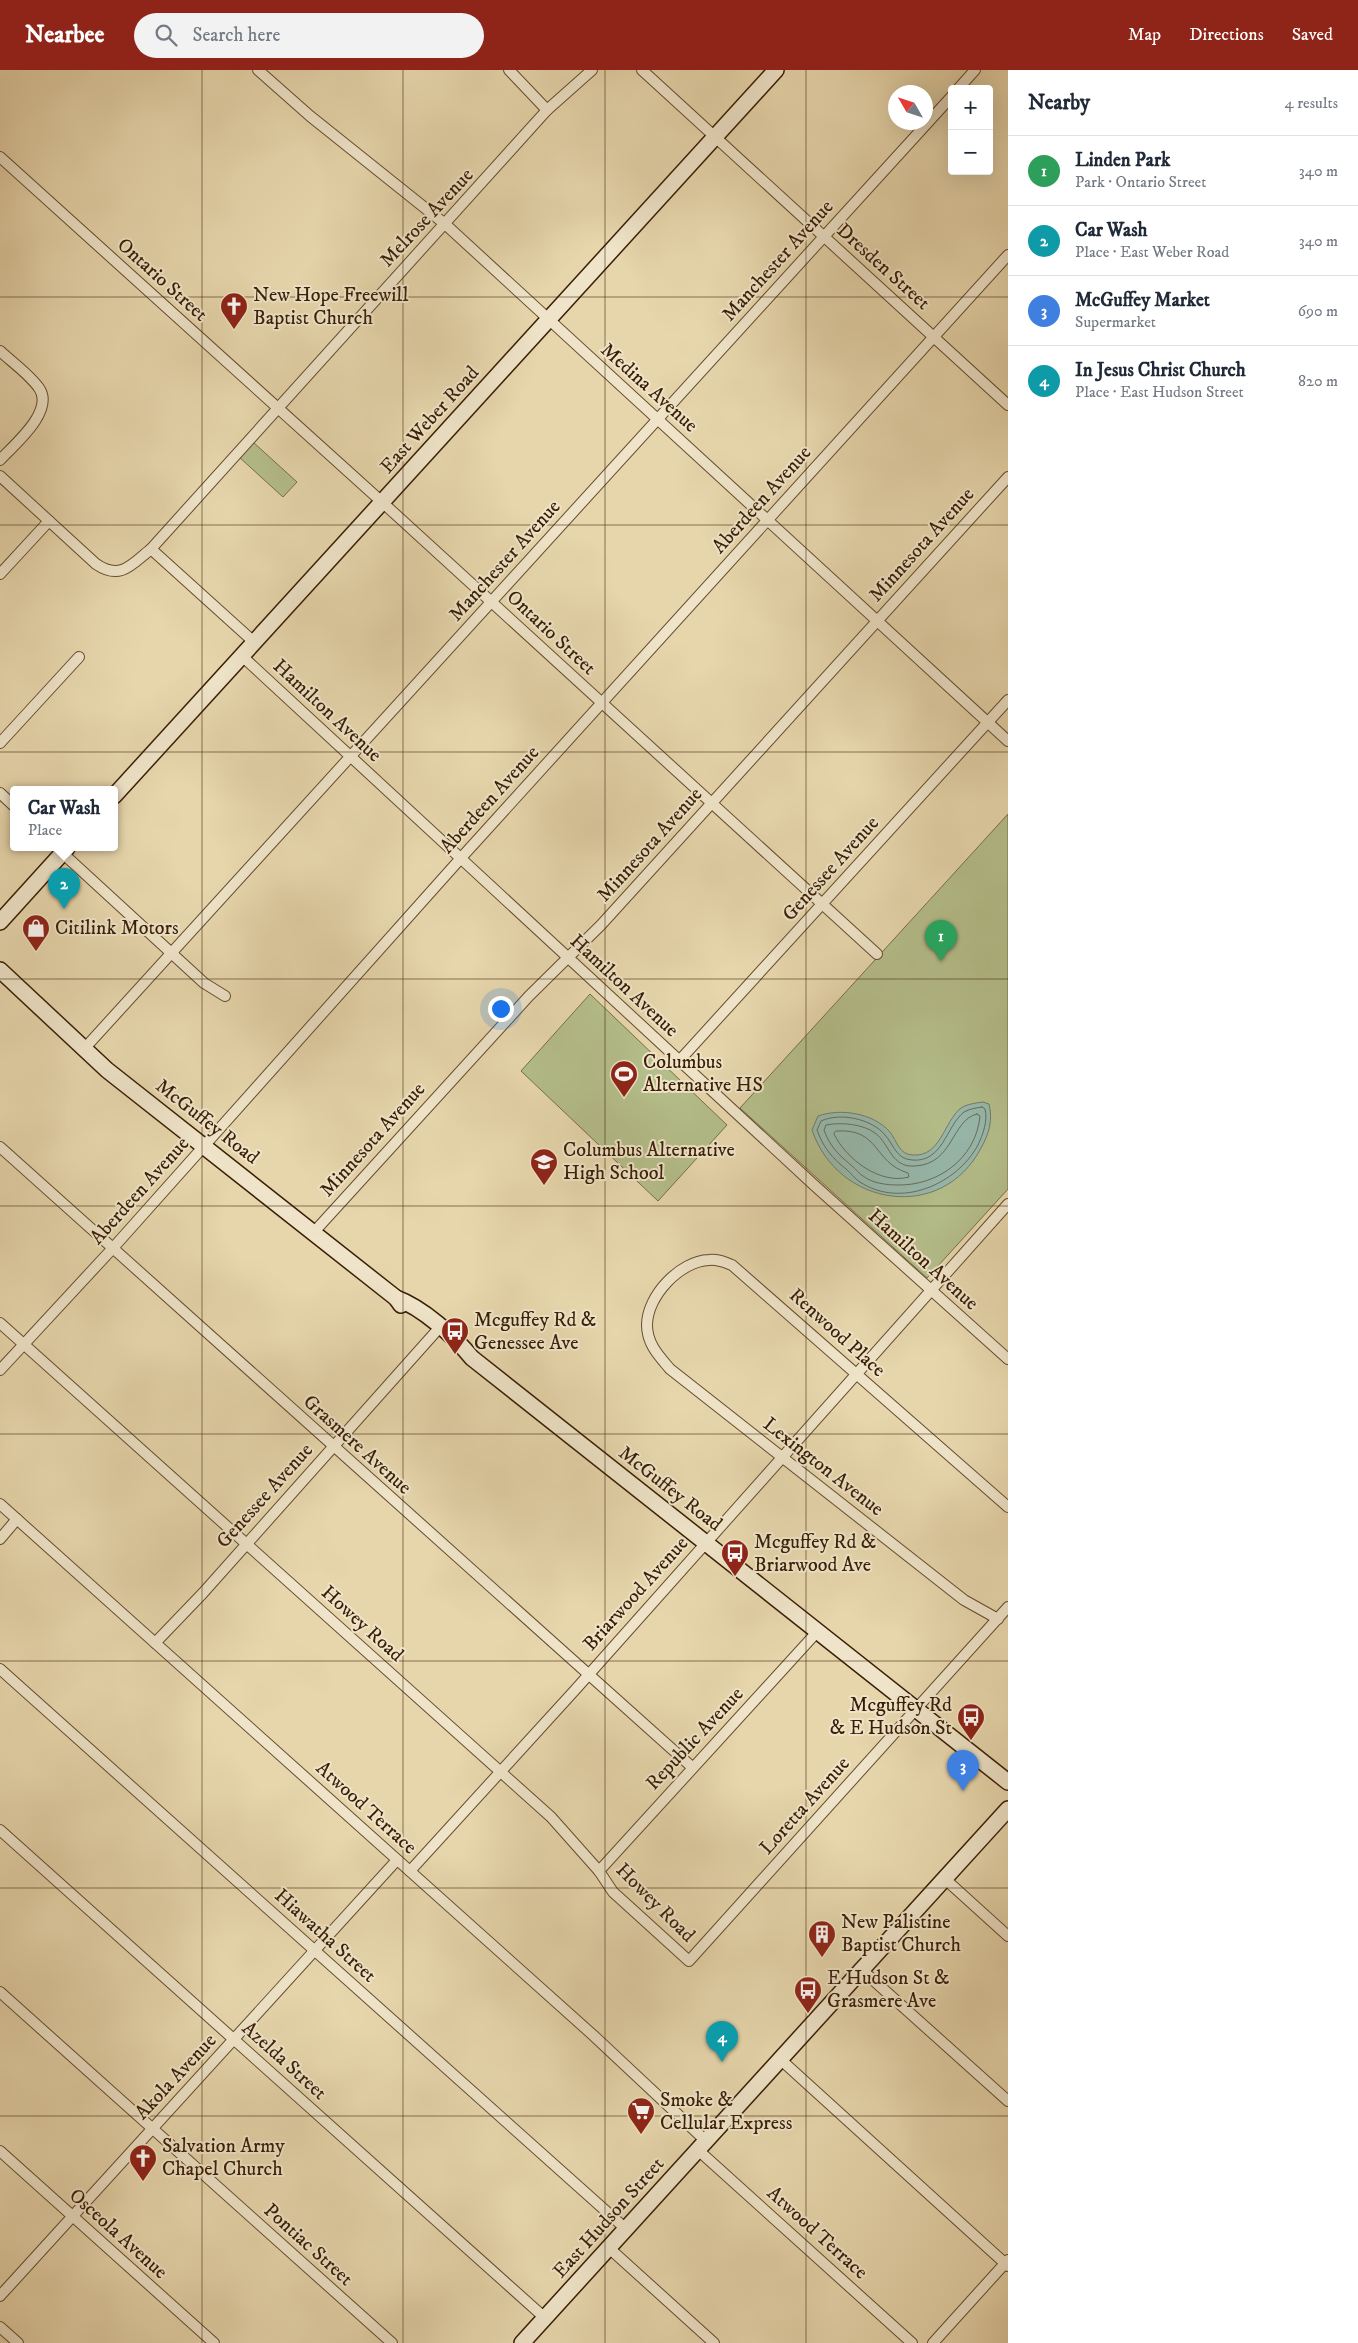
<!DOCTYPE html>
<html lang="en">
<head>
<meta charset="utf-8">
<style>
  :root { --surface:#fff; --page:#f2f2f3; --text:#1f2937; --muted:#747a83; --line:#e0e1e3; --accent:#8f2418 }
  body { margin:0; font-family:"IM FELL DW Pica",serif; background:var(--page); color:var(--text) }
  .controls { position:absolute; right:15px; top:15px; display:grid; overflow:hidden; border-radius:5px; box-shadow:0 5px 20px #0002 }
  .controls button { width:45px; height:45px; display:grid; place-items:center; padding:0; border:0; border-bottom:1px solid var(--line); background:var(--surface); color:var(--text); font:25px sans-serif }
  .compass { position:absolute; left:888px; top:15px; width:45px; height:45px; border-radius:50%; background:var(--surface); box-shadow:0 5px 20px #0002; rotate:309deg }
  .you { position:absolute; left:500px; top:938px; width:18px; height:18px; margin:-12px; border:4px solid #fff; border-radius:50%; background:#1a73e8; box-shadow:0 0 0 8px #1a73e833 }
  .badge { display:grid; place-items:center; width:32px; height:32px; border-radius:50%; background:var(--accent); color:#fff; font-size:16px; font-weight:700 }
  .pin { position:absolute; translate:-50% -41px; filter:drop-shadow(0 1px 2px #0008) }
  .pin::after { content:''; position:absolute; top:26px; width:18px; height:15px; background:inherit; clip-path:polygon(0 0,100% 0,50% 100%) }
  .popup { position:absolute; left:10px; top:716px; width:108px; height:65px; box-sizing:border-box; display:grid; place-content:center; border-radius:5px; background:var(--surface); filter:drop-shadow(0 1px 4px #0005); font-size:16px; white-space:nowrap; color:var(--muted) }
  .popup b { font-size:19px; color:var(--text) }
  .popup::after { content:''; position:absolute; left:50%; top:100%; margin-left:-10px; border:10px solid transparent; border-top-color:var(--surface) }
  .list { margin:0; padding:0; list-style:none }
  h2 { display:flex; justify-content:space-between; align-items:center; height:65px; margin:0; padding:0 20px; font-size:21px }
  h2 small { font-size:16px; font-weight:400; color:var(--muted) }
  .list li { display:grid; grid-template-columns:32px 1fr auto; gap:15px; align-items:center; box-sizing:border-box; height:70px; padding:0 20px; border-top:1px solid var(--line) }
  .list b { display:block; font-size:19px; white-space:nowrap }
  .list p { margin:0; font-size:16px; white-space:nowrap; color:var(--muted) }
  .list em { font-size:16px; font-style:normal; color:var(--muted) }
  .icon { flex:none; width:28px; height:28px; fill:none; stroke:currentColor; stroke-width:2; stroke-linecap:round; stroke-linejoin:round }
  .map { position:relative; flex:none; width:1008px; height:2273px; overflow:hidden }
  header { display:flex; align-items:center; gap:30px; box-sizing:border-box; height:70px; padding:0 25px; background:var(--accent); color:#fff }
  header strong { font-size:24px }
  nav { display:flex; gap:28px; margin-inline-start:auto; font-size:18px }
  .search { width:350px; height:45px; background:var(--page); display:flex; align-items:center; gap:12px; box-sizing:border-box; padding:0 18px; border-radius:28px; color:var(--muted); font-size:19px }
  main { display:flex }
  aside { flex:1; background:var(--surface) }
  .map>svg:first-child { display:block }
  .green { fill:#b4be8a; stroke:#766e48 }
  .water { fill:#97b9ad; stroke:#717b6a }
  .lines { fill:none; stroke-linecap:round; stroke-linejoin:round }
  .shore { stroke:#686c59; stroke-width:1 }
  .street-casing { stroke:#644c2f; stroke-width:12 }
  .secondary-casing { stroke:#391e05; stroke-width:18 }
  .street { stroke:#efe4c9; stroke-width:10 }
  .secondary { stroke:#efe4c9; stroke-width:15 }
  .grid { fill:none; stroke:#391e05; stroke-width:1; stroke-opacity:0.55 }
  .labels { text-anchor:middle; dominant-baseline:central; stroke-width:4; stroke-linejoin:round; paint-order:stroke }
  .street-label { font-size:20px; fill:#391e05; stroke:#efe4c9 }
  .poi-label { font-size:20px; fill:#391e05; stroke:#efe4c9; text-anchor:start }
</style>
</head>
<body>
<header>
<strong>Nearbee</strong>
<div class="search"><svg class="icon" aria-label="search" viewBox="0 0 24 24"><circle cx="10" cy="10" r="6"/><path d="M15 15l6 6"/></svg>Search here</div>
<nav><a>Map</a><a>Directions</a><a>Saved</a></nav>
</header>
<main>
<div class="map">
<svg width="1008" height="2273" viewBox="0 0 1008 2273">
  <rect width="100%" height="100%" fill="#e7d6ac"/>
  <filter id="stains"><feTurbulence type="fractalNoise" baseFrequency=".004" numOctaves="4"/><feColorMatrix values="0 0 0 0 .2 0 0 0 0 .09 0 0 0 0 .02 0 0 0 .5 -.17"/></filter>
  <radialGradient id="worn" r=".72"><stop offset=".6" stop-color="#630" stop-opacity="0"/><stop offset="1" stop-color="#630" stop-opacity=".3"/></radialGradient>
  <g class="green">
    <path d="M253 372 297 412 283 427 239 387Z"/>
    <path d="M1008 744V1119L927 1208 740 1038Z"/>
    <path d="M590 924 727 1055 658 1131 521 1001Z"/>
  </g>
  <path class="water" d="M983 1032 989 1034C993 1050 989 1064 981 1078 942 1153 838 1137 812 1060L818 1046C841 1038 873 1043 890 1062 897 1071 899 1085 913 1085 941 1087 944 1051 961 1038 967 1034 976 1033 983 1032Z"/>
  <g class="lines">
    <g class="shore">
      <path d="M982 1037 985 1039C988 1051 983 1064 978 1075 957 1114 901 1139 860 1112 855 1109 851 1103 846 1099 832 1088 823 1077 817 1060L821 1051C840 1042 872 1049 885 1065 894 1075 896 1089 912 1090 943 1093 946 1056 964 1042 969 1039 976 1038 982 1037Z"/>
      <path d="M977 1044 980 1046C976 1089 937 1116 897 1115 886 1115 872 1113 863 1106 859 1104 856 1099 852 1096 839 1085 830 1077 824 1060L826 1055C841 1052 863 1054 875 1063 890 1074 891 1098 915 1096 954 1094 951 1050 977 1044Z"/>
      <path d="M836 1061C881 1058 872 1092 908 1103L909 1107C880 1115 846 1089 834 1064Z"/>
    </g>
    <g class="street-casing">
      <g id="street">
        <path d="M258 0 310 46 445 154 1008 671"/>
        <path d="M509 0 547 40"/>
        <path d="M642 0 1008 335"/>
        <path d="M958 19 975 0"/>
        <path d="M0 87 382 432 877 884"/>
        <path d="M0 281C13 293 29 304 39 318 55 341 15 374 0 390"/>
        <path d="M0 406 96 494C121 511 132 494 151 479L547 40 592 0"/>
        <path d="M151 479 254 572"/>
        <path d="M0 504 49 451"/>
        <path d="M242 586 814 1115 1008 1289"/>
        <path d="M0 673 79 587"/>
        <path d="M0 723 14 736"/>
        <path d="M57 778 204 913 225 926"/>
        <path d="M84 979 952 26"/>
        <path d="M679 991 1008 630"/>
        <path d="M0 1077 692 1697"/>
        <path d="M314 1162 529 926 601 855 1008 407"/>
        <path d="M0 1253 551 1747 599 1801 613 1822 689 1891 1008 1537"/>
        <path d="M0 1300 113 1178 461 788 1008 185"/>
        <path d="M0 1434 594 1966 706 2071"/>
        <path d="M0 1469 17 1449"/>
        <path d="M998 1549 964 1530 670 1299C659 1286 647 1274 647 1255 647 1226 680 1191 709 1190 718 1189 724 1192 732 1195L1008 1437"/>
        <path d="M155 1573 203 1523 440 1257"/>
        <path d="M0 1599 626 2159"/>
        <path d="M0 1760 545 2248"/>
        <path d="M410 1801 575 1620 1008 1134"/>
        <path d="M599 1801 817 1562"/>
        <path d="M945 1809 1008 1866"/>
        <path d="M862 1900 1008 2031"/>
        <path d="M0 1922 392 2273"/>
        <path d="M780 1989 1008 2196"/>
        <path d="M698 2080 912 2273"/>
        <path d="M0 2081 214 2273"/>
        <path d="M609 2178 714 2273"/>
        <path d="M0 2226 397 1790"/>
        <path d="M0 2257 18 2273"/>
        <path d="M933 2273 1008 2190"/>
      </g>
    </g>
    <g class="secondary-casing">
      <g id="secondary">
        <path d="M114 726 776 0"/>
        <path d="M0 852 67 778"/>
        <path d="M0 900 107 1000 396 1228 401 1235"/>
        <path d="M396 1228C423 1238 454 1266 472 1288L1008 1712"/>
        <path d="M522 2273 1008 1739"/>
      </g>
    </g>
    <use href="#street" class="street"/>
    <use href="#secondary" class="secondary"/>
  </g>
  <path class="grid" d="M202 0V2273M403 0V2273M605 0V2273M806 0V2273M0 227H1008M0 455H1008M0 682H1008M0 909H1008M0 1136H1008M0 1364H1008M0 1591H1008M0 1818H1008M0 2046H1008"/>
  <defs>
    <g id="church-pin" transform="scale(1.4375)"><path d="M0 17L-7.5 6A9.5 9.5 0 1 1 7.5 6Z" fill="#8f2418" stroke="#efe4c9"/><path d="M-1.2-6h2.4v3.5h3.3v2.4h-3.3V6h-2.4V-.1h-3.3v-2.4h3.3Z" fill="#fff"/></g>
    <g id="shop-pin" transform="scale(1.4375)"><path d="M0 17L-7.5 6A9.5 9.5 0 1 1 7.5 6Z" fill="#8f2418" stroke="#efe4c9"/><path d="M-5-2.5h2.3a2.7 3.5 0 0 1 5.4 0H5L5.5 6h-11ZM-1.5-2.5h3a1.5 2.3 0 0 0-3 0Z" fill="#fff"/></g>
    <g id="stadium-pin" transform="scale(1.4375)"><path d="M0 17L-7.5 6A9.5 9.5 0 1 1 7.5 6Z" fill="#8f2418" stroke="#efe4c9"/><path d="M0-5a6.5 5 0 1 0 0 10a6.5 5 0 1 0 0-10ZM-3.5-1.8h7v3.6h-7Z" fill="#fff"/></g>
    <g id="school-pin" transform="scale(1.4375)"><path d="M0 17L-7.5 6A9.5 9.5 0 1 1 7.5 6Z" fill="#8f2418" stroke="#efe4c9"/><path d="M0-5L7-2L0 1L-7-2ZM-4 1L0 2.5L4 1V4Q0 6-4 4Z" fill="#fff"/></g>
    <g id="bus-pin" transform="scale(1.4375)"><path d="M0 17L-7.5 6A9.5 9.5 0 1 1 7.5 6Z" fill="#8f2418" stroke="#efe4c9"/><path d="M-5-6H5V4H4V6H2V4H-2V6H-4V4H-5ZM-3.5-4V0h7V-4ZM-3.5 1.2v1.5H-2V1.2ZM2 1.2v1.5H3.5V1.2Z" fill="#fff"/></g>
    <g id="building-pin" transform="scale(1.4375)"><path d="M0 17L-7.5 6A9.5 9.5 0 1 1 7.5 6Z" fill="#8f2418" stroke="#efe4c9"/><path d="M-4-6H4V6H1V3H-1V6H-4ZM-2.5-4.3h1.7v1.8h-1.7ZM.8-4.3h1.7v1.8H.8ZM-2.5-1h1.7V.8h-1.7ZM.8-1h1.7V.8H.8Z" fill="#fff"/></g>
    <g id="supermarket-pin" transform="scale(1.4375)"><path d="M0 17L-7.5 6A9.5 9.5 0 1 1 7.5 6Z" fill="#8f2418" stroke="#efe4c9"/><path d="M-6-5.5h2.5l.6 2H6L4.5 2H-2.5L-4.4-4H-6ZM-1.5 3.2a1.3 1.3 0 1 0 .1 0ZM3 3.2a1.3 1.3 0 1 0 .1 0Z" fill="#fff"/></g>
  </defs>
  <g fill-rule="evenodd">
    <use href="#church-pin" x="234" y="236"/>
    <use href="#shop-pin" x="36" y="858"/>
    <use href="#stadium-pin" x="624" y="1004"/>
    <use href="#school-pin" x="544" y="1092"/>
    <use href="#bus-pin" x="455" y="1261"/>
    <use href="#bus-pin" x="735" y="1483"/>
    <use href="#bus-pin" x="971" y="1647"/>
    <use href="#building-pin" x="822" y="1864"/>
    <use href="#bus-pin" x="808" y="1920"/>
    <use href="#supermarket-pin" x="641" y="2041"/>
    <use href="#church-pin" x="143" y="2088"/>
  </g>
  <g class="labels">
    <g class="street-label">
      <text transform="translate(427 148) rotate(-47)">Melrose Avenue</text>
      <text transform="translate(778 191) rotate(-48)">Manchester Avenue</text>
      <text transform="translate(883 197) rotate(42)">Dresden Street</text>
      <text transform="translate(162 210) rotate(42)">Ontario Street</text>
      <text transform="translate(649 318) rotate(42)">Medina Avenue</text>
      <text transform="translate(430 350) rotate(-48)">East Weber Road</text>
      <text transform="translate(762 430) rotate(-48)">Aberdeen Avenue</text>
      <text transform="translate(922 475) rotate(-48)">Minnesota Avenue</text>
      <text transform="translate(505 491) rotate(-48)">Manchester Avenue</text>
      <text transform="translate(551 563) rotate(43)">Ontario Street</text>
      <text transform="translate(327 641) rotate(43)">Hamilton Avenue</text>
      <text transform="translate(490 730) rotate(-48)">Aberdeen Avenue</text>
      <text transform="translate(650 775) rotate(-48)">Minnesota Avenue</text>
      <text transform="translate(831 799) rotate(-48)">Genessee Avenue</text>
      <text transform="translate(624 916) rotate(43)">Hamilton Avenue</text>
      <text transform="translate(207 1052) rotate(38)">McGuffey Road</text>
      <text transform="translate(373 1070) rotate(-48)">Minnesota Avenue</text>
      <text transform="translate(140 1121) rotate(-48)">Aberdeen Avenue</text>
      <text transform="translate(923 1190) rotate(42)">Hamilton Avenue</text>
      <text transform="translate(837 1263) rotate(42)">Renwood Place</text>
      <text transform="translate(357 1375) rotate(42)">Grasmere Avenue</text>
      <text transform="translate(823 1397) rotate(38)">Lexington Avenue</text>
      <text transform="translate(670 1419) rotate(38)">McGuffey Road</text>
      <text transform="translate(265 1426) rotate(-48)">Genessee Avenue</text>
      <text transform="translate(636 1524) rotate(-48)">Briarwood Avenue</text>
      <text transform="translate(362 1554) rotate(42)">Howey Road</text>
      <text transform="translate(695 1669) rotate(-47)">Republic Avenue</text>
      <text transform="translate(805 1736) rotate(-48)">Loretta Avenue</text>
      <text transform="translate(366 1738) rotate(42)">Atwood Terrace</text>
      <text transform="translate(655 1833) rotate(45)">Howey Road</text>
      <text transform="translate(325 1866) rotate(42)">Hiawatha Street</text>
      <text transform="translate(284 1991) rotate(42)">Azelda Street</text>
      <text transform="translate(176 2007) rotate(-47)">Akola Avenue</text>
      <text transform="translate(609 2148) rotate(-48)">East Hudson Street</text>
      <text transform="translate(817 2163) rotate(42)">Atwood Terrace</text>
      <text transform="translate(118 2164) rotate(42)">Osceola Avenue</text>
      <text transform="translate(308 2175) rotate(42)">Pontiac Street</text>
    </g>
    <g class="poi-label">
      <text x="253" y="225">New Hope Freewill<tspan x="253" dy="23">Baptist Church</tspan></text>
      <text x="55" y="858">Citilink Motors</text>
      <text x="643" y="992">Columbus<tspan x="643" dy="23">Alternative HS</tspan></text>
      <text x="563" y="1080">Columbus Alternative<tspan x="563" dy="23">High School</tspan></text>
      <text x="474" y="1250">Mcguffey Rd &amp;<tspan x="474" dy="23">Genessee Ave</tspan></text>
      <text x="754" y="1472">Mcguffey Rd &amp;<tspan x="754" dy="23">Briarwood Ave</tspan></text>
      <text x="952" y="1635" text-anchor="end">Mcguffey Rd<tspan x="952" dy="23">&amp; E Hudson St</tspan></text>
      <text x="841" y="1852">New Palistine<tspan x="841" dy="23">Baptist Church</tspan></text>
      <text x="827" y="1908">E Hudson St &amp;<tspan x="827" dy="23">Grasmere Ave</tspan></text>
      <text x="660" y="2030">Smoke &amp;<tspan x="660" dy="23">Cellular Express</tspan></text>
      <text x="162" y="2076">Salvation Army<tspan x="162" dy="23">Chapel Church</tspan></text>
    </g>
  </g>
  <rect width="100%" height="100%" filter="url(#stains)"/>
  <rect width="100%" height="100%" fill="url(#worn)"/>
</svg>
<div class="controls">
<button>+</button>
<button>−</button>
</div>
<svg class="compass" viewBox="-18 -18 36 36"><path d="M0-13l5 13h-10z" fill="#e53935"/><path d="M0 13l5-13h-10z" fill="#747a83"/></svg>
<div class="you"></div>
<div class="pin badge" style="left:941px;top:891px;background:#2e9e5b">1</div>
<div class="pin badge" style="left:64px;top:839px;background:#0f9aa8">2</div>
<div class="popup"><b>Car Wash</b>Place</div>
<div class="pin badge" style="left:963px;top:1721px;background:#3f7fe0">3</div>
<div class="pin badge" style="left:722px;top:1992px;background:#0f9aa8">4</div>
</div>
<aside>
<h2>Nearby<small>4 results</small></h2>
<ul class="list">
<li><span class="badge" style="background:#2e9e5b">1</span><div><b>Linden Park</b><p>Park · Ontario Street</p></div><em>340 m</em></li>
<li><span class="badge" style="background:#0f9aa8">2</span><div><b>Car Wash</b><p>Place · East Weber Road</p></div><em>340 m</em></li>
<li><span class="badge" style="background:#3f7fe0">3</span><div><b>McGuffey Market</b><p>Supermarket</p></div><em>690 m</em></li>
<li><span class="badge" style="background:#0f9aa8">4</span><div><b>In Jesus Christ Church</b><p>Place · East Hudson Street</p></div><em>820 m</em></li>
</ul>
</aside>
</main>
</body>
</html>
